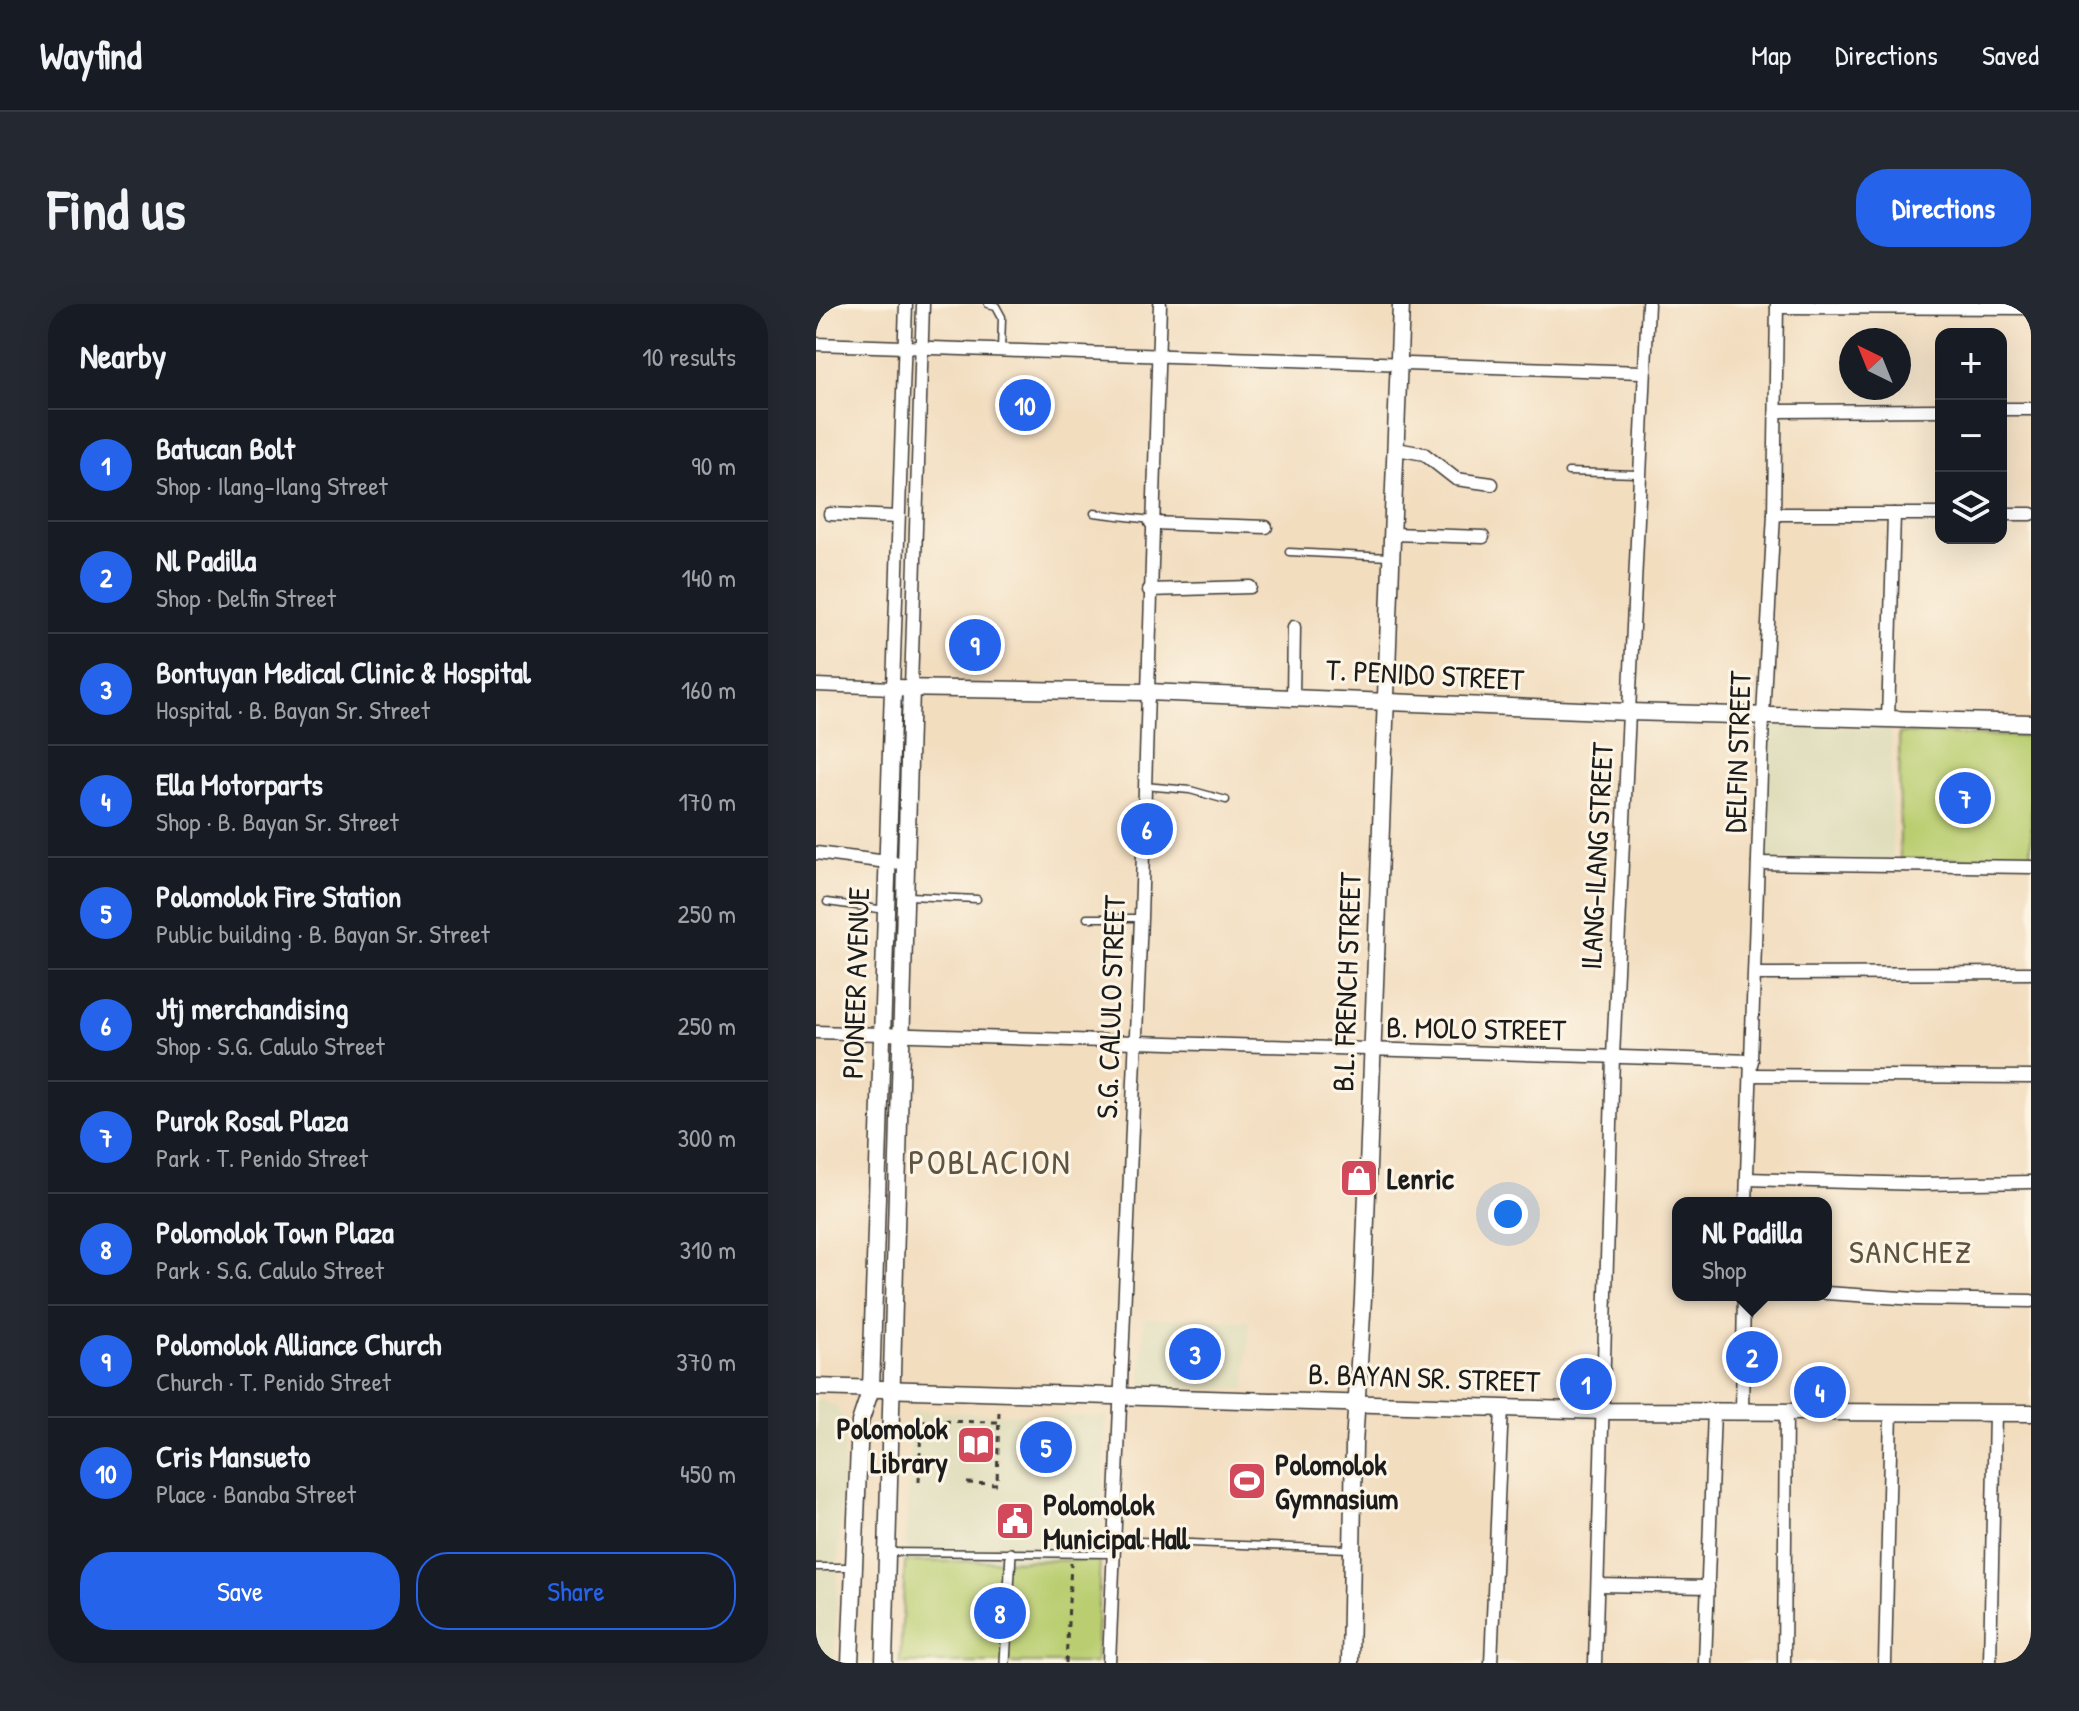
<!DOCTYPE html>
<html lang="en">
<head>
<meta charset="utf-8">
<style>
  :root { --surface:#171b24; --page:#242831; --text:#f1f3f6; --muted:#9ea1a6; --line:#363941; --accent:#2563eb }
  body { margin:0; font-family:"Patrick Hand",sans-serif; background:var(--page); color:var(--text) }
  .controls { position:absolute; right:24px; top:24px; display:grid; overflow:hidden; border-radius:16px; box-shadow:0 8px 32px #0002 }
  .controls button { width:72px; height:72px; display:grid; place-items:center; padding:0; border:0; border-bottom:2px solid var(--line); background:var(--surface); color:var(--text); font:40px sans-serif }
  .compass { position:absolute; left:1023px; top:24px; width:72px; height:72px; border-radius:50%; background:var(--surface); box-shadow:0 8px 32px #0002; rotate:317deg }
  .you { position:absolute; left:692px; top:910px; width:28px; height:28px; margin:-20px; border:6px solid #fff; border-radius:50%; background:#1a73e8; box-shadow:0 0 0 12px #1a73e833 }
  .badge { display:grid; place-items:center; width:52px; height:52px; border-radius:50%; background:var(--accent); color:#fff; font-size:26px; font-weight:700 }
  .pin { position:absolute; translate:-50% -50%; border:4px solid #fff; box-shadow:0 2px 8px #0006 }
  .popup { position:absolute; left:856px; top:893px; width:160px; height:104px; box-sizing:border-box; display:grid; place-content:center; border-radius:16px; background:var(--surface); filter:drop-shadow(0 2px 6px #0005); font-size:26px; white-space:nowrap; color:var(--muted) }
  .popup b { font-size:30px; color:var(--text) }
  .popup::after { content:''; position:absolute; left:50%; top:100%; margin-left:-16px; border:16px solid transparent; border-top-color:var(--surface) }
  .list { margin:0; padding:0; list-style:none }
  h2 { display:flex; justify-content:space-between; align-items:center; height:104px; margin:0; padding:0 32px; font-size:34px }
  h2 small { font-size:26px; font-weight:400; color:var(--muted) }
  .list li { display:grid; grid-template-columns:52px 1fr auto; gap:24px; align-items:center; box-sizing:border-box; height:112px; padding:0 32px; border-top:2px solid var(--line) }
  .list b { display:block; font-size:30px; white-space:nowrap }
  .list p { margin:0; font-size:26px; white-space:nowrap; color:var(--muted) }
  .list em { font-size:26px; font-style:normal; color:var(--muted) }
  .actions { display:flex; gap:16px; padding:24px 32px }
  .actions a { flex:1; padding:18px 0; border:2px solid var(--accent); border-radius:32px; text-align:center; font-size:28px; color:var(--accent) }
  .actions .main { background:var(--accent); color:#fff }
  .icon { flex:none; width:44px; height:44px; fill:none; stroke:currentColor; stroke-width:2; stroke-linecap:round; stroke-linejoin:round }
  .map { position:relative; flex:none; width:1215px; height:1359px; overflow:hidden; border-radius:32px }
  header { display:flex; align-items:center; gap:48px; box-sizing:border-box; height:112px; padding:0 40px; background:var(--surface); border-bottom:2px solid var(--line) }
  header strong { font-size:38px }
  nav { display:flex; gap:44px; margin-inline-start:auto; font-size:28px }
  .intro { display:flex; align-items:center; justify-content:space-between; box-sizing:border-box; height:192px; padding:0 48px }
  h1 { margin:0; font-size:56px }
  .button { padding:20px 36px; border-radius:32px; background:var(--accent); color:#fff; font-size:28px; font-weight:700 }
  main { display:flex; gap:48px; padding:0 48px }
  aside { flex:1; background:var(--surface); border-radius:32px; box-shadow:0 8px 32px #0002 }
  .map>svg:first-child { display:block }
  .built { fill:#dfddbb }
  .green { fill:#bace71; stroke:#6b7546; stroke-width:2 }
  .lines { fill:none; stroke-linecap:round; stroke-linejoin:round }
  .service-casing { stroke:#3c3934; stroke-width:9 }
  .pedestrian-casing { stroke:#3c3934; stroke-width:12 }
  .minor-casing { stroke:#3c3934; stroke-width:15 }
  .tertiary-casing { stroke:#3c3934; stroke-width:19 }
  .path { stroke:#3c3934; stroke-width:3; stroke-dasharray:6 6; stroke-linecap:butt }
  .service { stroke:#fff; stroke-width:6 }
  .pedestrian { stroke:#fff; stroke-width:9 }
  .minor { stroke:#fff; stroke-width:12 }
  .tertiary { stroke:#fff; stroke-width:16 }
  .labels { text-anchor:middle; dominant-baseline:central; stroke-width:6; stroke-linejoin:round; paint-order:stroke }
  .street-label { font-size:30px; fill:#1c1c1c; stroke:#fcf5e5 }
  .poi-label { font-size:30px; font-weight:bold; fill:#1c1c1c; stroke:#fcf5e5; text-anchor:start }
  .neighbourhood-label { font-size:32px; letter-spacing:2px; fill:#605340; stroke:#fcf5e5 }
  .quarter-label { font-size:34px; letter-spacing:2px; fill:#605340; stroke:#fcf5e5 }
</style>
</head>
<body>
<header>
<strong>Wayfind</strong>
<nav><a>Map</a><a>Directions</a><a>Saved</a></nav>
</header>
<div class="intro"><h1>Find us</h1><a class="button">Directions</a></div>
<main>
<aside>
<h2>Nearby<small>10 results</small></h2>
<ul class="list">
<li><span class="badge">1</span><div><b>Batucan Bolt</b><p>Shop · Ilang-Ilang Street</p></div><em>90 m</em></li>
<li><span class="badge">2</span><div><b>Nl Padilla</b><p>Shop · Delfin Street</p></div><em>140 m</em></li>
<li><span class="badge">3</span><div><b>Bontuyan Medical Clinic &amp; Hospital</b><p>Hospital · B. Bayan Sr. Street</p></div><em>160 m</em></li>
<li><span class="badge">4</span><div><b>Ella Motorparts</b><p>Shop · B. Bayan Sr. Street</p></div><em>170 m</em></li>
<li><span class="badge">5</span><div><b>Polomolok Fire Station</b><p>Public building · B. Bayan Sr. Street</p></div><em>250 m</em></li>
<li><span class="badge">6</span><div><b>Jtj merchandising</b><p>Shop · S.G. Calulo Street</p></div><em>250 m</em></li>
<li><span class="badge">7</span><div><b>Purok Rosal Plaza</b><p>Park · T. Penido Street</p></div><em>300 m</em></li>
<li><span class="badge">8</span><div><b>Polomolok Town Plaza</b><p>Park · S.G. Calulo Street</p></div><em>310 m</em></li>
<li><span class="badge">9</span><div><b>Polomolok Alliance Church</b><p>Church · T. Penido Street</p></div><em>370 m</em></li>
<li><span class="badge">10</span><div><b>Cris Mansueto</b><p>Place · Banaba Street</p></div><em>450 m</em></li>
</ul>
<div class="actions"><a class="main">Save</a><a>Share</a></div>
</aside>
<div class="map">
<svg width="1215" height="1359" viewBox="0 0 1215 1359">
  <rect width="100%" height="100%" fill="#fcf5e5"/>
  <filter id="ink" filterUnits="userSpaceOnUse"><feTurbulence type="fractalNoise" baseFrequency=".0125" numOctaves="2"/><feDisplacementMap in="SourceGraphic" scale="16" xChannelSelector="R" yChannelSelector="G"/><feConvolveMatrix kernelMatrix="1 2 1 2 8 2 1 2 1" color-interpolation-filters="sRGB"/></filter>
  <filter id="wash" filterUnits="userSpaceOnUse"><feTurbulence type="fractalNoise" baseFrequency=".006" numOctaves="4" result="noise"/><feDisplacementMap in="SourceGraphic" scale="32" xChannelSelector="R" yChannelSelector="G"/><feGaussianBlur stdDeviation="1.8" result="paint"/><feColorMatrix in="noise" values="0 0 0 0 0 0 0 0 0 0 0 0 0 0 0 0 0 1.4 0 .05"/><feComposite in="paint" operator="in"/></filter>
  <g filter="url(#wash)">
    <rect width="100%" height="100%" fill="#f2ddbf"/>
    <g class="built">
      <path d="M952 422 1075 424 1077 556H949Z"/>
      <path d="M328 1014 433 1017 430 1085 325 1082Z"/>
      <path d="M0 1095 20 1102 29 1117 18 1359H0Z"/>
      <path d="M96 1107 290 1113 284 1256 89 1258Z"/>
    </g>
    <g class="green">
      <path d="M1083 429 1215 433V555H1084Z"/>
      <path d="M284 1256 280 1359H84L89 1258Z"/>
    </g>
  </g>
  <g filter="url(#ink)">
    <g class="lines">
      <g class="service-casing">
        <g id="service">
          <path d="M172 0 180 2 186 13 185 47"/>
          <path d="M752 168 822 170"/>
          <path d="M278 209 335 216"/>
          <path d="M473 248 573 253"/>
          <path d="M328 482 374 486 410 496"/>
          <path d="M93 592 161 595"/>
          <path d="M11 598 70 606"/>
          <path d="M271 614H325"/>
          <path d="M297 1236 533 1245"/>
          <path d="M73 1248 297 1250"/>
          <path d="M0 1263H34"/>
        </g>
      </g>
      <g class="pedestrian-casing">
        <path id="pedestrian" d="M189 1359 195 1249"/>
      </g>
      <g class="minor-casing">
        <g id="minor">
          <path d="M961 3 1215 4"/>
          <path d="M0 40 826 68"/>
          <path d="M1185 105H1215"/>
          <path d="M961 107 1125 106"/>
          <path d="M581 145 608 150 640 175 676 180"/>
          <path d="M14 210 82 213"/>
          <path d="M958 210H1125"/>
          <path d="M1185 210H1215"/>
          <path d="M335 219 450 223"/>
          <path d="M577 230 667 233"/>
          <path d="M333 286 434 283"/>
          <path d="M0 381 77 384 90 0"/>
          <path d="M95 384 107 0"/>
          <path d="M477 393 478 323"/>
          <path d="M1072 416 1078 210"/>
          <path d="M0 549 79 559"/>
          <path d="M942 559 1215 563"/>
          <path d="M939 670 1215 669"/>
          <path d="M0 728 936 757"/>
          <path d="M935 771 1215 773"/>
          <path d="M931 875 1105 880 1215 878"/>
          <path d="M930 899 947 412 958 210 961 0"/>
          <path d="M1010 989 1100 995 1215 997"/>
          <path d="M926 1106 928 991"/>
          <path d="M782 1281 892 1283"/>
          <path d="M293 1359 325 614 344 0"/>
          <path d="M675 1359 686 1103"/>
          <path d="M779 1359 797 753 832 0"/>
          <path d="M889 1359 898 1106"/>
          <path d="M968 1359 970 1107"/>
          <path d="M1069 1359 1075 1107"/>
          <path d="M1174 1359 1179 1109"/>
        </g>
      </g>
      <g class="tertiary-casing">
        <g id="tertiary">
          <path d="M0 1083 787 1107 1215 1109"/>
          <path d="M34 1359 44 1118 55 1085 77 384 331 388 813 408 1215 419"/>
          <path d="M68 1359 95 384"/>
          <path d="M534 1359 538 1140 547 994 585 0"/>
        </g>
      </g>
      <g class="path">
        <path d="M103 1178 105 1117 183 1118"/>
        <path d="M151 1179 181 1180 183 1107"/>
        <path d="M250 1359 255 1259"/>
      </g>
      <use href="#service" class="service"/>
      <use href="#pedestrian" class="pedestrian"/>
      <use href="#minor" class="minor"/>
      <use href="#tertiary" class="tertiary"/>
    </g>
  </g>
  <defs>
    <g id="shop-square" transform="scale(2)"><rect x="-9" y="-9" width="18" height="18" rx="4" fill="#d1495b" stroke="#fcf5e5"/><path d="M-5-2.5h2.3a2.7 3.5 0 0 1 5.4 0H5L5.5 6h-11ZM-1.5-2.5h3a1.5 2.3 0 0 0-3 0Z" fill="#fff"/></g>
    <g id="library-square" transform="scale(2)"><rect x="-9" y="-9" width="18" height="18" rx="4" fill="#d1495b" stroke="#fcf5e5"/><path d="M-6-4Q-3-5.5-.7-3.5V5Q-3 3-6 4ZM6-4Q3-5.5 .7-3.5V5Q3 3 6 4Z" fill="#fff"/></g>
    <g id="stadium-square" transform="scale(2)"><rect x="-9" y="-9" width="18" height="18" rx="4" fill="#d1495b" stroke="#fcf5e5"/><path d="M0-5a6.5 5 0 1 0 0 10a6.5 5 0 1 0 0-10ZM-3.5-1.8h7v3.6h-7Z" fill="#fff"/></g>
    <g id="civic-square" transform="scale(2)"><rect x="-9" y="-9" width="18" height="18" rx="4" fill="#d1495b" stroke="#fcf5e5"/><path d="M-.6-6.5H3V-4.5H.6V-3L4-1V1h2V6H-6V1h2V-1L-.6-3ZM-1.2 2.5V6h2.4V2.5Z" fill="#fff"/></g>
  </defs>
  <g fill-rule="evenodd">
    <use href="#shop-square" x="543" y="874"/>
    <use href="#library-square" x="160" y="1141"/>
    <use href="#stadium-square" x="431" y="1177"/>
    <use href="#civic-square" x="199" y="1217"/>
  </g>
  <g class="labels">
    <g class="street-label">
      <text transform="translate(609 370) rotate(3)">T. PENIDO STREET</text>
      <text transform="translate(921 448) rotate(-88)">DELFIN STREET</text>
      <text transform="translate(780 552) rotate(-87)">ILANG-ILANG STREET</text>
      <text transform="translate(530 678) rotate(-88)">B.L. FRENCH STREET</text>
      <text transform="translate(39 679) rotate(-88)">PIONEER AVENUE</text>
      <text transform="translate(294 703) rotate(-88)">S.G. CALULO STREET</text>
      <text transform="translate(660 724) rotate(1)">B. MOLO STREET</text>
      <text transform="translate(608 1073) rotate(2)">B. BAYAN SR. STREET</text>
    </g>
    <g class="poi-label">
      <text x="571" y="874">Lenric</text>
      <text x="132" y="1124" text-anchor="end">Polomolok<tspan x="132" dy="34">Library</tspan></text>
      <text x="459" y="1160">Polomolok<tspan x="459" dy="34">Gymnasium</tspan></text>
      <text x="227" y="1200">Polomolok<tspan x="227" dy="34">Municipal Hall</tspan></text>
    </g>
    <g class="neighbourhood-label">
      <text x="1095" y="947">SANCHEZ</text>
    </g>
    <g class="quarter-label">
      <text x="174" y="858">POBLACION</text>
    </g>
  </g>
</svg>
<div class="controls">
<button>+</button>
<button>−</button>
<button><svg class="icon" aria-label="layers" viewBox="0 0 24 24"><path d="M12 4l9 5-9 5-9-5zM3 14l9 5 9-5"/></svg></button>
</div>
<svg class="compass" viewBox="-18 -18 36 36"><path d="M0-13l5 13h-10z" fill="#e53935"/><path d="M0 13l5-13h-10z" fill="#9ea1a6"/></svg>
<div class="you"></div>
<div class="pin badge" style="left:770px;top:1080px">1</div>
<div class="pin badge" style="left:936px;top:1053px">2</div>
<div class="popup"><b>Nl Padilla</b>Shop</div>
<div class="pin badge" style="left:379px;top:1050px">3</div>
<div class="pin badge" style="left:1004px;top:1088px">4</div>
<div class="pin badge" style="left:230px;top:1143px">5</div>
<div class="pin badge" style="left:331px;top:525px">6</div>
<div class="pin badge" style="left:1149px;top:494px">7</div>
<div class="pin badge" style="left:184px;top:1309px">8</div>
<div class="pin badge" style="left:159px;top:341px">9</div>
<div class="pin badge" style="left:209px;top:101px">10</div>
</div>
</main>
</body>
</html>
